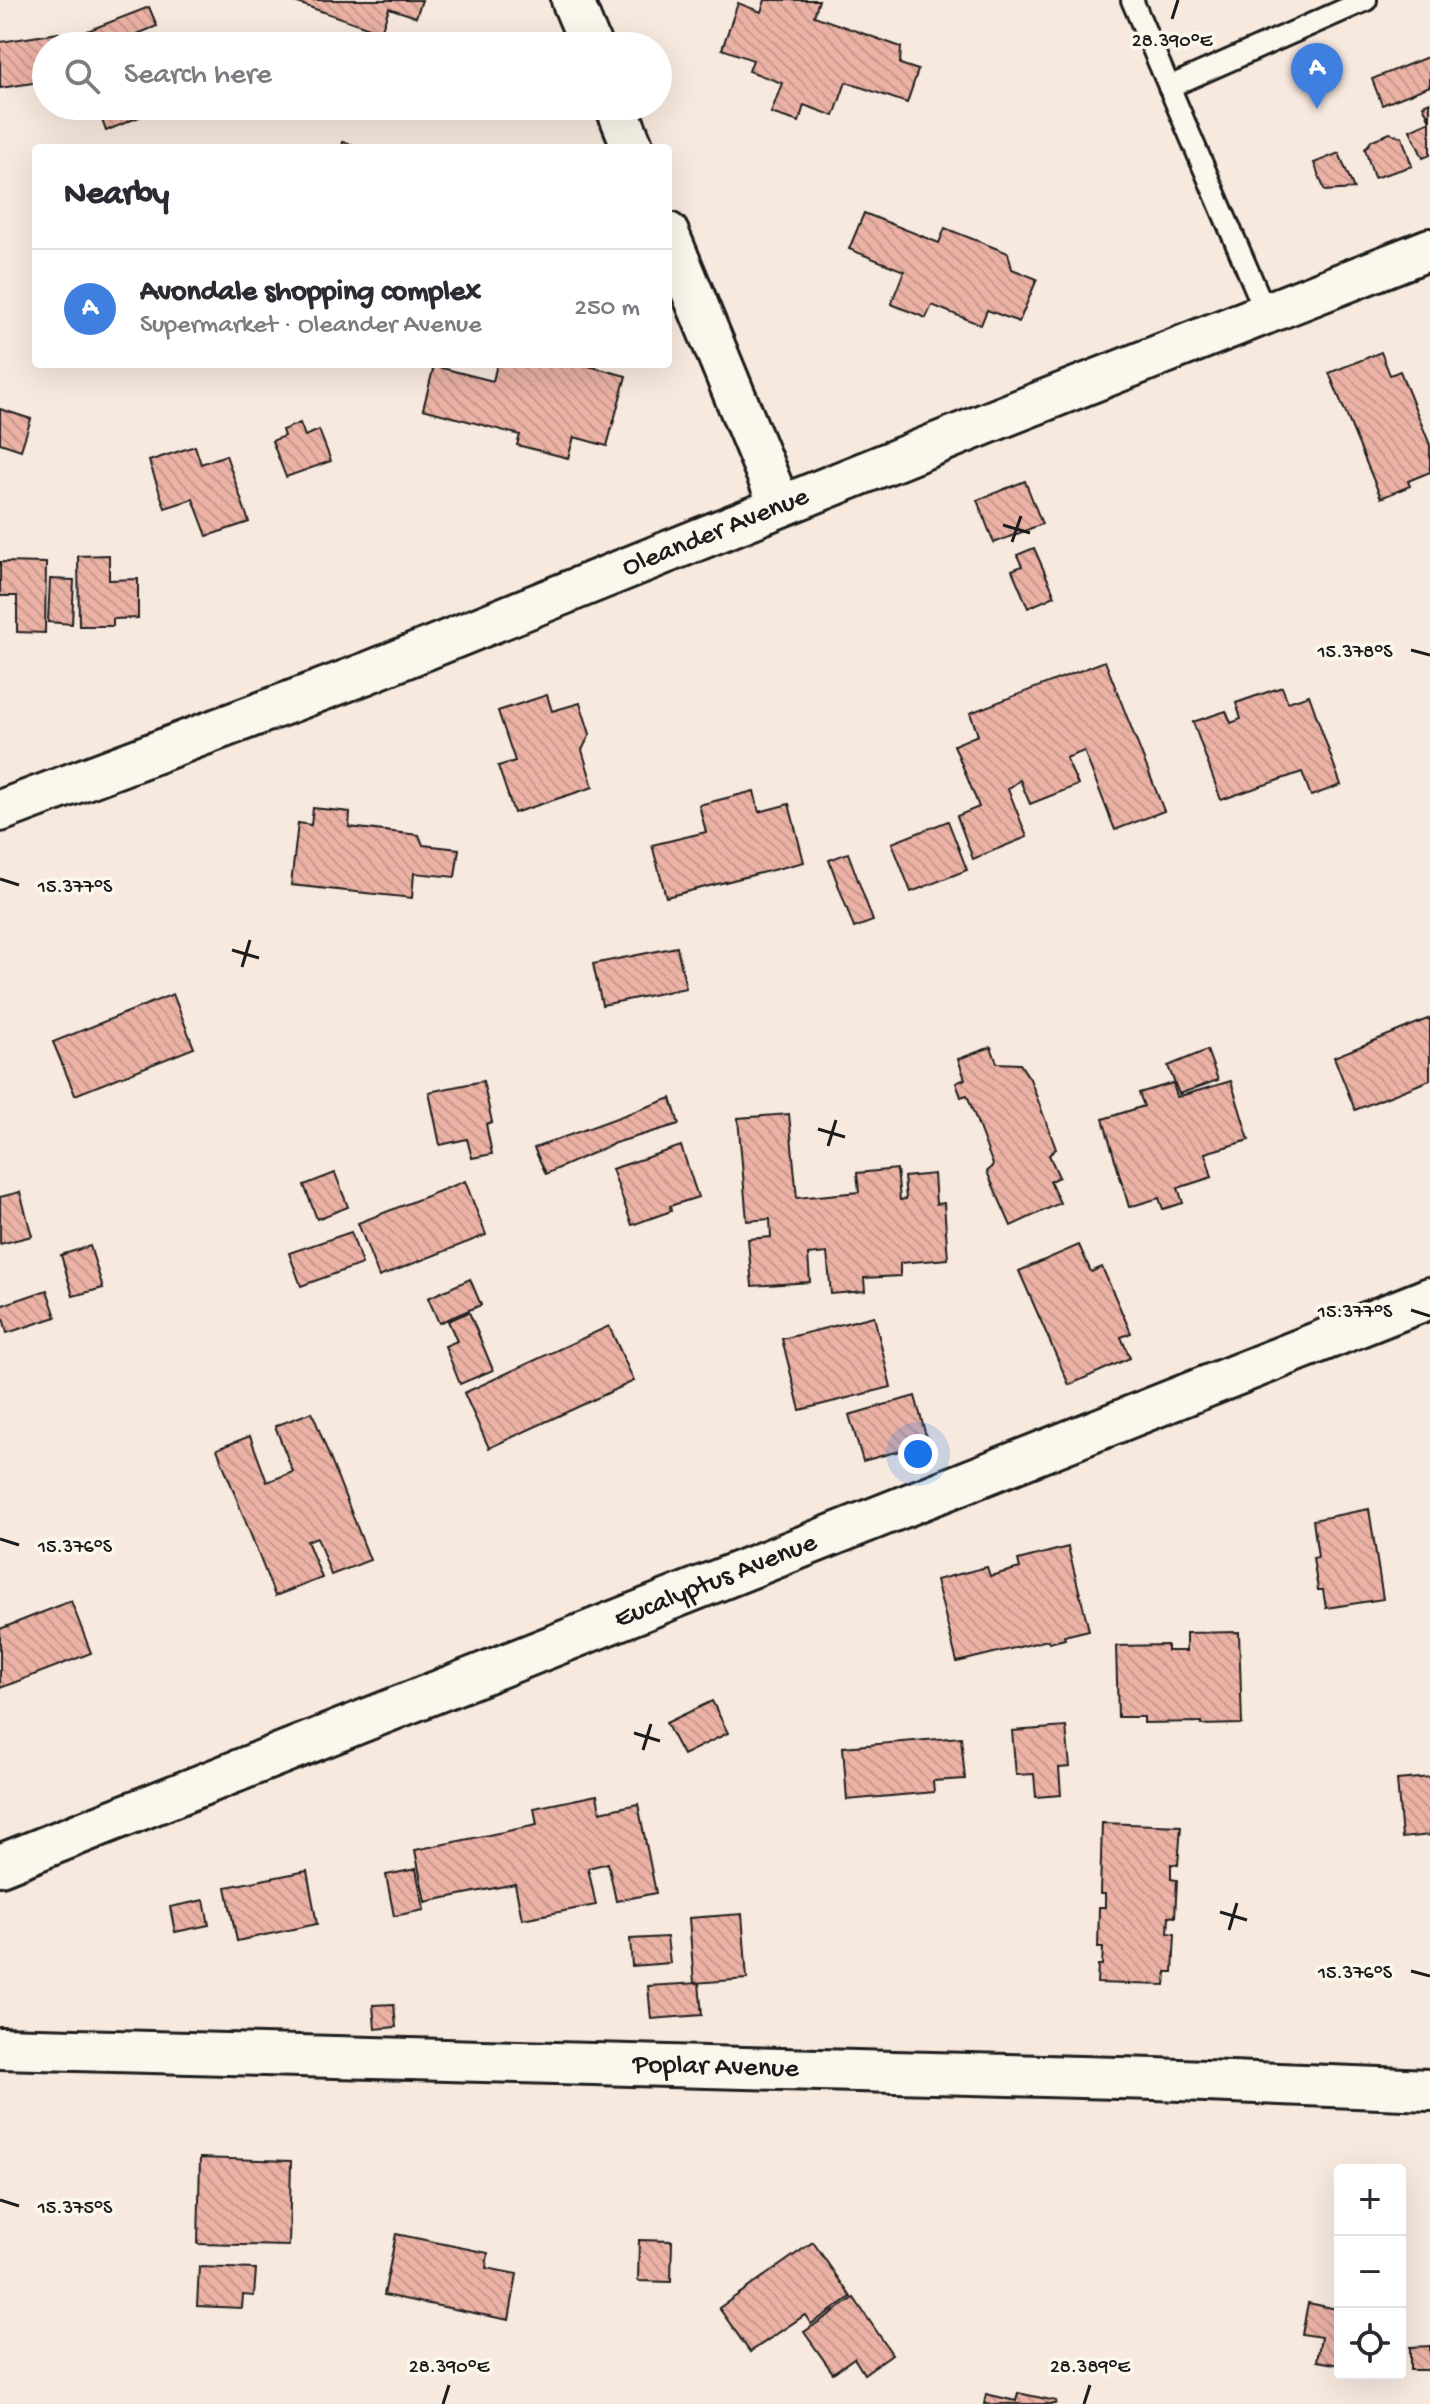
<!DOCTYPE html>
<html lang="en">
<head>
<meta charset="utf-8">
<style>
  :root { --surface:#fff; --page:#f7f7f7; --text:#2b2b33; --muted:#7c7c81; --line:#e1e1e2; --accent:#1a73e8 }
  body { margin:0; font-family:"Gochi Hand",sans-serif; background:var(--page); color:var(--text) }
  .controls { position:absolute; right:24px; bottom:24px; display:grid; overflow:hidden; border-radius:8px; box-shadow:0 8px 32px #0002 }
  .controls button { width:72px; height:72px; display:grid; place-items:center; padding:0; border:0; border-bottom:2px solid var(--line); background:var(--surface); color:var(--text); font:40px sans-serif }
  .you { position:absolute; left:918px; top:1454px; width:28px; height:28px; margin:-20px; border:6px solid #fff; border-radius:50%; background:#1a73e8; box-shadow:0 0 0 12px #1a73e833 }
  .badge { display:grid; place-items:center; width:52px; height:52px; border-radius:50%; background:var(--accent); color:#fff; font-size:26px; font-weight:700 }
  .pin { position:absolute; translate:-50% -66px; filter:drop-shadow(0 2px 4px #0008) }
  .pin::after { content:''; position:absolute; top:42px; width:28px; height:24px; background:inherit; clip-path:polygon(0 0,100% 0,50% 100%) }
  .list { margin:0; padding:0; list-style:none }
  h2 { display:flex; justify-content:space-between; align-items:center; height:104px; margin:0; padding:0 32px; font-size:34px }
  h2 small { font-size:26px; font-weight:400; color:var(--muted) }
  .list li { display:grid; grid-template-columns:52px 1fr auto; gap:24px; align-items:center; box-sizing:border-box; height:120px; padding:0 32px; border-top:2px solid var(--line) }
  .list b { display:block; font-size:30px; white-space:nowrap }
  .list p { margin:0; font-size:26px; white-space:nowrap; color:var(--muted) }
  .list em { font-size:26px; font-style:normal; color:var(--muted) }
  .icon { flex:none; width:44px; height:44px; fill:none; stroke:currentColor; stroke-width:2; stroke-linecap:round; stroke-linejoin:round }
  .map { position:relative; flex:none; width:1430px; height:2404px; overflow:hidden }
  .search { position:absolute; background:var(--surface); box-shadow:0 8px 32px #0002; left:32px; top:32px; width:640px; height:88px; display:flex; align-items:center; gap:20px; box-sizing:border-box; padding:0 28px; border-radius:44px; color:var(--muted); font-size:30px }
  .panel { position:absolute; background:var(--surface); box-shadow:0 8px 32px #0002; left:32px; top:144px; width:640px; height:224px; border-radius:8px }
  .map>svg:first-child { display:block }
  .building { fill:url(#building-back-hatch); stroke:#1c1c1c; stroke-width:2 }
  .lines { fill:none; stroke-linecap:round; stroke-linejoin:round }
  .lane-casing { stroke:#1c1c1c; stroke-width:26 }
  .street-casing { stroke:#1c1c1c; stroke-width:46 }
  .lane { stroke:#fbf7ec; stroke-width:20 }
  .street { stroke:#fbf7ec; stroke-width:40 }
  .ticks { fill:none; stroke:#1c1c1c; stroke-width:3 }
  .labels { text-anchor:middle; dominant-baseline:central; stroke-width:7; stroke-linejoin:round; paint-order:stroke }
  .street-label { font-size:28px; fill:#1c1c1c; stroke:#fbf7ec }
  .ticks-label { font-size:20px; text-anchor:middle; fill:#1c1c1c; stroke:#fbf7ec; stroke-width:7; stroke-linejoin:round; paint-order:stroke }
</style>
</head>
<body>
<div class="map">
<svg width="1430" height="2404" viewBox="0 0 1430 2404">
  <defs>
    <pattern id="building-back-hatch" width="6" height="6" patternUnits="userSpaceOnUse" patternTransform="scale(2)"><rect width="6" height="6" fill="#ebb2a5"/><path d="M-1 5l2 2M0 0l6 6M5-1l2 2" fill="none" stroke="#c9988d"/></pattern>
  </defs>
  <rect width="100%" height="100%" fill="#f8e9de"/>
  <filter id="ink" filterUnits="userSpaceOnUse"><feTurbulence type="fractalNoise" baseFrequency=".0125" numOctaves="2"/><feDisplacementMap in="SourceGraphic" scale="16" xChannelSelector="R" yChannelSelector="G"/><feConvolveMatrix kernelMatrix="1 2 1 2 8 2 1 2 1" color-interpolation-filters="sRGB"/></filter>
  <g filter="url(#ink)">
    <g class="building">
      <path d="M289 0H422L416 17 389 8 381 32Z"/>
      <path d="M765 0H819L814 16 901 47 900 64 918 70 907 103 846 82 834 116 804 105 799 122 771 113 782 83 749 71 753 60 722 49 738 3 761 12Z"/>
      <path d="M149 7 157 26 115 43 116 46H73L69 38Z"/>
      <path d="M59 33 61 46H46V81L0 88V42Z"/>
      <path d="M1430 56V86L1382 105 1372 79Z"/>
      <path d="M1430 102V121L1423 105Z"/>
      <path d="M97 106H141L144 115 106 131Z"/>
      <path d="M1430 121V155L1423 158 1410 130Z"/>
      <path d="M1390 133 1402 137 1412 166 1374 178 1365 149 1372 140Z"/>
      <path d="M343 142 365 148H342Z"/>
      <path d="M1339 153 1354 189 1325 191 1314 163Z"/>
      <path d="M864 213 939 243 945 228 1008 253 1012 269 1037 279 1019 322 987 310 981 325 932 305 926 318 891 304 904 271 849 249Z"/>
      <path d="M1381 352 1390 375 1400 371 1430 445V472L1408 481 1410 486 1381 498 1329 373Z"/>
      <path d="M497 364H581L626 376 607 446 574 437 568 458 517 445 520 435 423 409 434 366 493 381Z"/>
      <path d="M0 409 31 419 21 450 0 443Z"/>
      <path d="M300 423 305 436 319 430 331 461 286 477 272 441 284 436 282 430Z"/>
      <path d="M195 446 201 464 226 455 249 522 207 536 193 499 165 508 149 461Z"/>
      <path d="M1025 481 1042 524 994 543 977 500Z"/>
      <path d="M1034 548 1055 596 1028 608 1012 570 1022 566 1017 555Z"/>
      <path d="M109 555V580L138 579V618L113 619V626H79L78 556Z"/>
      <path d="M0 562 46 563 45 633 17 632V596H0Z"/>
      <path d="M50 579 74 580 72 624 48 622Z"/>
      <path d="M1105 661 1164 811 1115 830 1084 751 1066 758 1078 785 1030 804 1020 780 1008 789 1027 837 973 859 957 816 979 807 954 745 978 735 970 713Z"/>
      <path d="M1282 687 1288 702 1309 695 1341 785 1311 796 1302 772 1221 800 1193 722 1226 711 1231 723 1241 719 1236 703Z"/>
      <path d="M547 695 552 711 580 703 590 734 582 750 593 787 514 813 498 766 515 761 498 711Z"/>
      <path d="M754 791 759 812 789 804 804 862 666 897 652 845 706 832 699 805Z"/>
      <path d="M313 808 350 812 349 827 419 835 423 845 459 849 455 877 414 873 412 898 291 885 298 823 311 825Z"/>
      <path d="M948 821 967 870 911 892 892 843Z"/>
      <path d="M848 853 873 921 854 928 829 860Z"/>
      <path d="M677 947 686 988 602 1005 593 964Z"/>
      <path d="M173 994 194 1048 75 1095 53 1042Z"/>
      <path d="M1430 1018V1080L1355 1110 1334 1057Z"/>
      <path d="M991 1047 997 1063 1020 1064 1030 1079 1056 1149 1049 1155 1059 1177 1050 1181 1060 1203 1011 1226 987 1172 993 1165 967 1095 961 1097 956 1083 965 1079 958 1059Z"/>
      <path d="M1207 1050 1218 1080 1179 1094 1168 1066Z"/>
      <path d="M483 1081 492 1122 486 1124 492 1154 472 1158 467 1139 440 1145 429 1092Z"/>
      <path d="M1231 1081 1249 1140 1205 1153 1212 1177 1178 1188 1183 1203 1163 1209 1159 1198 1129 1207 1103 1119 1144 1106 1139 1093 1173 1083 1177 1097Z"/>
      <path d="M671 1098 679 1124 615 1143 546 1174 534 1148Z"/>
      <path d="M789 1114 797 1198 859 1192 857 1173 897 1169 900 1200 906 1199 904 1177 934 1174 936 1204 944 1203 948 1259 900 1263V1276L864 1278 865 1291 831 1294 827 1253 808 1255 810 1282 752 1286 748 1239 771 1237 770 1219 747 1221 738 1118Z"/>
      <path d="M681 1146 698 1197 670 1206 671 1211 632 1225 612 1169Z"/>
      <path d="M335 1173 348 1207 317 1219 304 1185Z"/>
      <path d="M465 1181 486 1235 379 1277 358 1223Z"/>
      <path d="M20 1192 32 1236 0 1244V1197Z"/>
      <path d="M351 1232 362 1264 301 1286 289 1253Z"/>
      <path d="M1079 1245 1091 1272 1102 1267 1131 1333 1121 1337 1130 1358 1069 1385 1019 1271Z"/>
      <path d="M90 1246 103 1288 73 1296 61 1255Z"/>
      <path d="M470 1279 481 1305 439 1323 428 1298Z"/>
      <path d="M47 1290 56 1317 7 1333 0 1306Z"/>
      <path d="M469 1312 493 1370 460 1384 445 1346 457 1341 448 1321Z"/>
      <path d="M874 1316 891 1387 800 1410 782 1339Z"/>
      <path d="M609 1326 634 1381 489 1448 464 1393Z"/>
      <path d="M915 1396 928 1443 863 1461 849 1415Z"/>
      <path d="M312 1412 370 1560 331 1575 317 1537 307 1541 322 1578 275 1596 217 1449 250 1436 267 1482 293 1472 275 1426Z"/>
      <path d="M1369 1509 1383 1599 1326 1608 1323 1590H1318L1313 1558 1318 1557 1313 1520Z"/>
      <path d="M1068 1547 1089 1630 1064 1636 1065 1639 1049 1643 1048 1640 957 1662 936 1580 987 1567 990 1576 1020 1568 1018 1560Z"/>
      <path d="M71 1601 91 1653 0 1688V1629Z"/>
      <path d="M1239 1632 1242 1724 1201 1725 1202 1722 1144 1723V1717H1118L1116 1646 1167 1645V1651H1186V1633Z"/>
      <path d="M712 1701 728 1733 683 1755 666 1723Z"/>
      <path d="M1066 1727 1070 1767 1059 1768 1061 1795 1036 1797 1034 1774 1016 1775 1012 1731Z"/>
      <path d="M961 1737 965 1779 933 1781 934 1792 847 1800 843 1747Z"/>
      <path d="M1430 1777V1835L1402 1838 1397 1780Z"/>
      <path d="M597 1795 600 1812 638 1804 656 1893 616 1901 608 1863 588 1868 596 1905 522 1919 515 1884 425 1902 415 1850 537 1825 534 1808Z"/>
      <path d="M1102 1823 1181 1826 1178 1865 1171 1864V1879L1177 1880 1175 1917 1169 1916 1168 1933 1175 1934 1173 1972H1166L1165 1985 1097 1983 1098 1965H1102L1103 1948H1098L1099 1907H1105V1894H1100Z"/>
      <path d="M416 1869 424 1910 394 1916 386 1875Z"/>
      <path d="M307 1871 317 1924 237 1941 226 1887Z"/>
      <path d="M204 1900 209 1925 175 1932 170 1907Z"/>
      <path d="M742 1914 747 1979 694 1983 689 1918Z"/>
      <path d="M667 1937 670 1963 632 1966 630 1939Z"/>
      <path d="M699 1983 702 2015 651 2019 648 1986Z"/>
      <path d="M394 2004 396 2027 375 2029 373 2005Z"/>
      <path d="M200 2158 291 2161 289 2246 198 2244Z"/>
      <path d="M396 2234 488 2253 486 2268 517 2274 509 2320 384 2295Z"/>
      <path d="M639 2240 672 2241 671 2282 638 2281Z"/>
      <path d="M813 2242 851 2297 811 2324 805 2315 750 2352 719 2308Z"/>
      <path d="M199 2267 256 2269 254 2296 243 2295 242 2308 197 2306Z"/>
      <path d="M1340 2292V2365L1317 2361 1321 2337 1302 2334 1308 2303 1337 2309Z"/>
      <path d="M854 2298 892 2354 864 2374 854 2358 833 2373 804 2332Z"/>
      <path d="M1430 2346V2370H1410V2347Z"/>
      <path d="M1018 2393 1056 2401 1055 2404H984L986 2394 1016 2401Z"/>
    </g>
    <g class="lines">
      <g class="lane-casing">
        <g id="lane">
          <path d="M1132 0 1266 313"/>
          <path d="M1169 87 1366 0"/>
        </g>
      </g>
      <g class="street-casing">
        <g id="street">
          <path d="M572 0 591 46"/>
          <path d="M616 106 633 148"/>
          <path d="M668 233 780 506"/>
          <path id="s1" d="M0 811 367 673 1005 416 1430 249"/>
          <path id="s2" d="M0 1865 1430 1298"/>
          <path id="s3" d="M0 2048 1155 2079 1430 2090"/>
        </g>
      </g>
      <use href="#lane" class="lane"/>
      <use href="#street" class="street"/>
    </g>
  </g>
  <path class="ticks" d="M1172 19 1178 0M1003 525 1030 533M1012 542 1021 516M1411 650 1430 655M0 879 19 885M232 950 259 958M242 967 250 940M818 1129 845 1137M828 1146 836 1120M1411 1310 1430 1316M0 1539 19 1545M634 1733 660 1741M643 1750 651 1724M1220 1912 1247 1920M1229 1930 1237 1903M1411 1971 1430 1976M0 2200 19 2206M443 2404 449 2385M1084 2404 1090 2385"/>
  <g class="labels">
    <g class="street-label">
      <text stroke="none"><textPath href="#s1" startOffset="768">Oleander Avenue</textPath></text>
      <text stroke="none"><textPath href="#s2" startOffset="770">Eucalyptus Avenue</textPath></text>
      <text stroke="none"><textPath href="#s3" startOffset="716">Poplar Avenue</textPath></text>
    </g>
  </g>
  <g class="ticks-label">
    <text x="1172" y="46">28.390°E</text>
    <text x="1355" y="657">15.378°S</text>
    <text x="75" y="892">15.377°S</text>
    <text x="1355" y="1317">15.377°S</text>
    <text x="75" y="1552">15.376°S</text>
    <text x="1355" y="1978">15.376°S</text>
    <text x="75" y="2213">15.375°S</text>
    <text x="449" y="2372">28.390°E</text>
    <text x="1090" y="2372">28.389°E</text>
  </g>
</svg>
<div class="controls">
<button>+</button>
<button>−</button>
<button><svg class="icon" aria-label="locate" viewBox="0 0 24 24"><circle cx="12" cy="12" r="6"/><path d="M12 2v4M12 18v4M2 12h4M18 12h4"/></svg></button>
</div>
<div class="you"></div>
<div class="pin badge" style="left:1317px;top:109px;background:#3f7fe0">A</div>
<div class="search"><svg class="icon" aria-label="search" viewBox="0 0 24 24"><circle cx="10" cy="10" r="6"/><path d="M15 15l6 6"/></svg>Search here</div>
<section class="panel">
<h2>Nearby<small></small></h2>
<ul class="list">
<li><span class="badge" style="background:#3f7fe0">A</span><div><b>Avondale shopping complex</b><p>Supermarket · Oleander Avenue</p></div><em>250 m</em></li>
</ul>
</section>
</div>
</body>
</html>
